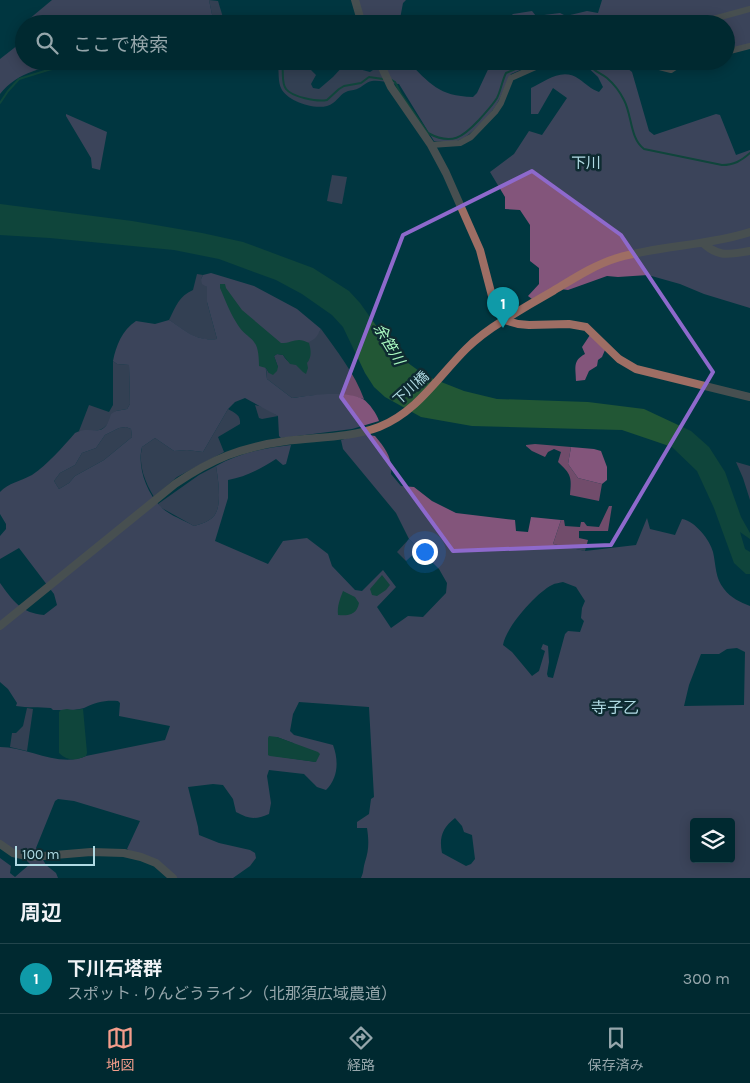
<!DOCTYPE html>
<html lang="ja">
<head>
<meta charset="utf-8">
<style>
  :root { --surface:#002930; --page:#0a3138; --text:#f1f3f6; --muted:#95a6ab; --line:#22454c; --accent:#f49d8b }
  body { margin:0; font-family:Karla,"Noto Sans JP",sans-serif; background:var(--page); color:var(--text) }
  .controls { position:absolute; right:15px; bottom:15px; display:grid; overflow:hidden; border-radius:5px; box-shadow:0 2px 12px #0003 }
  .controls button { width:45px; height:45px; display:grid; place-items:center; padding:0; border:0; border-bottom:1px solid var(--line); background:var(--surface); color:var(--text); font:25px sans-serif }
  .scale { position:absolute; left:15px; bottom:12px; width:80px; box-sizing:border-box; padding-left:5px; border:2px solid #b0dae3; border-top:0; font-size:14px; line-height:18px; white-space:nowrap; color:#b0dae3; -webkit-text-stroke:4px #0e2b31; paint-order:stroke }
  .you { position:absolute; left:424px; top:551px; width:18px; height:18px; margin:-12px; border:4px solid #fff; border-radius:50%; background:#1a73e8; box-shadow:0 0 0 8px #1a73e833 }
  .badge { display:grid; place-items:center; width:32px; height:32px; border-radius:50%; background:var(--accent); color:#fff; font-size:16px; font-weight:700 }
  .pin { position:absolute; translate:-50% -41px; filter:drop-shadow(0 1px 2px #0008) }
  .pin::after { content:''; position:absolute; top:26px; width:18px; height:15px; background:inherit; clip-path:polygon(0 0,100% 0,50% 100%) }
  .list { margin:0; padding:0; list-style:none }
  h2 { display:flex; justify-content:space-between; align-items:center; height:65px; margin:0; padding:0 20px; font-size:21px }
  h2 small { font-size:16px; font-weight:400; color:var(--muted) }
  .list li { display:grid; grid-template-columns:32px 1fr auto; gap:15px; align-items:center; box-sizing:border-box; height:70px; padding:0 20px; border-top:1px solid var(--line) }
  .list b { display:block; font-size:19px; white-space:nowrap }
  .list p { margin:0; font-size:16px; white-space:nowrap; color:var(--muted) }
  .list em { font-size:16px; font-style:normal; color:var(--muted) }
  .icon { flex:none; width:28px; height:28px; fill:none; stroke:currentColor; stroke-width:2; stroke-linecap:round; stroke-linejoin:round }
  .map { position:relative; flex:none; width:750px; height:878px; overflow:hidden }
  .search { position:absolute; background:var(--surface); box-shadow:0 2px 12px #0003; left:15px; right:15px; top:15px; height:55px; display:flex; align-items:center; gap:12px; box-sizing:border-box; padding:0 18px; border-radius:28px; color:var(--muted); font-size:19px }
  .sheet { height:135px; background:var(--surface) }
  nav { display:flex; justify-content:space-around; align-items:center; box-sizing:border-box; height:70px; border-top:1px solid var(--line); background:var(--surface); font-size:14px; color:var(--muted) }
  nav a { display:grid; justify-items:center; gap:2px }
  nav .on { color:var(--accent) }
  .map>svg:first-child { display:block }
  .green { fill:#714c6b }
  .forest { fill:#83557b; fill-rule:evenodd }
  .water { fill:#225735 }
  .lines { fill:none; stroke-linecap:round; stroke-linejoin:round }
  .stream { stroke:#225735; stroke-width:2 }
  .minor { stroke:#9e6e64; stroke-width:6 }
  .tertiary { stroke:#9e6e64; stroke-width:8 }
  .marked { fill:none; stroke:#8e69cc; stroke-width:4; stroke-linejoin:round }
  .labels { text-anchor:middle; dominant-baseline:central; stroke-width:5; stroke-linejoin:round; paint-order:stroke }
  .street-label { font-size:14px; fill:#b0dae3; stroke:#0e2b31 }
  .neighbourhood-label { font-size:15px; fill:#b0dae3; stroke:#0e2b31 }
  .water-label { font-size:15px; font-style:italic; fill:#aafac1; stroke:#0e2b31 }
  .quarter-label { font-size:16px; fill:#b0dae3; stroke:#0e2b31 }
</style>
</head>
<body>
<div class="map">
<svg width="750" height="878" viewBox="0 0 750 878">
  <rect width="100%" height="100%" fill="#003740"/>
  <g class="green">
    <path d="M209 0 218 1 225 24H214Z"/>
    <path d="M270 61H292L294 65 309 68 316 75 311 84 313 88 319 89 333 77 344 65 370 72 376 68 380 61 391 83C385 82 378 80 372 81 366 82 363 86 359 88 356 90 351 90 348 91 340 94 339 99 333 103 321 113 287 102 281 88 278 82 279 72 278 65Z"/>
    <path d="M332 175 347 177 342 204 327 201Z"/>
    <path d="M197 274 203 275 201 279 207 287V302L217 339C194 341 187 332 169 320 176 306 179 296 193 290Z"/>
    <path d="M321 329C337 351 355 374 364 399 339 393 316 395 292 398L267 379 266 368 269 373 278 367 274 356 277 354 283 355C289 365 296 366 307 363L306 342 315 337Z"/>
    <path d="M113 361 117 364 129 365 130 404 127 409 116 411C103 432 104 431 79 431L89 405 109 412 113 405Z"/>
    <path d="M255 405 264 407 278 416 262 419 259 418Z"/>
    <path d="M228 409C235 413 241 415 240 424L218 437 224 452 177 477 154 497C145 482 138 465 142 447L155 438 174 451 187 450 203 452Z"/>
    <path d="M126 427 131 429 132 437 104 460 75 476 69 483 59 489 54 481 60 473 75 465 82 453 96 448 105 435 119 428Z"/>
    <path d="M535 444 571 447 568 464 578 478 602 484 599 501 570 495C572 477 571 474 558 462L561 452 554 449 548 452 545 457 532 451 526 446V445Z"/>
    <path d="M736 462 750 466V500L743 478Z"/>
    <path d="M216 466C218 479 223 507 213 517 208 522 201 524 194 526L160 507 158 504 199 475Z"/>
    <path d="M609 506H612L608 531H579V538L588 540 585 551 553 544 561 520H564L565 526 580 527 581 522H584L587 526 599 527Z"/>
    <path d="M409 539 419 549 406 561 397 552Z"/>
    <path d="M27 708 33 709 27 751 10 747 12 733H16L23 726Z"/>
  </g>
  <g class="forest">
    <path d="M52 0H209L214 24H27L28 20Z"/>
    <path d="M356 0H406L403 3 399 24H363Z"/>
    <path d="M602 0H750V45L726 51V24H502L513 14 532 11 536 16 560 13 566 16 587 11 598 13Z"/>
    <path d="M24 32V61H73C46 67 18 71 0 94V59L23 41Z"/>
    <path d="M380 61H407C431 84 438 96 473 97L477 93 492 61H541L511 74C506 83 503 93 498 102 494 110 487 117 481 123 465 139 458 145 434 141L399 84 391 83Z"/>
    <path d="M581 61H628L625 62 627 68 632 72 649 131 654 135 716 114 720 115 736 155 750 150V308L704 294 680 284 648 275 618 277 607 276 568 290 553 288 532 299 528 296 539 284V268L530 261V225L520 210 505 209V197L490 172 514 154 529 131 542 135 567 98 553 88 538 114H531V88C546 81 562 67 579 79 586 84 591 89 599 92L603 87 598 77Z"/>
    <path d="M66 114 107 132 100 170 92 168 91 158 66 116Z"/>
    <path d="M211 273 254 286 297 309 321 329C319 332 317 337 314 339 298 351 275 343 258 339L264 354 267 379 292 398C311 395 345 390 363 399 369 403 377 414 379 421L352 429 281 438 279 436 278 416 245 398 235 402 228 409 203 452 187 450 174 451 155 438 142 447C137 466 146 491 160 506 168 515 184 520 194 526 201 524 208 522 213 517 223 507 218 479 216 466 239 453 265 448 291 445L286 464 283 465 276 459C260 469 246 477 228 480V498L215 541 268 564 283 541 307 538 328 554 332 566 355 590 362 591 383 570 396 587 377 607 391 628 408 616 423 617 446 593 447 583 439 569 409 539 396 513 343 449 341 440 362 434 375 436C385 448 393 458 391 474L401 486 414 487 432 501 456 513 515 520 516 531 528 532 531 517 561 520 553 544 585 551 636 545 647 518 650 529 675 535 682 519C695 521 710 540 713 552 716 565 715 578 724 589 731 598 740 602 750 606V878H361C364 872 363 868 365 862 369 850 369 841 367 828H357V822L369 814 371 799 374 797 369 707 299 702 293 714 290 731 294 735 333 745C339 761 338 778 326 790L317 787 304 774 269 770 267 776 271 803 269 814C255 820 249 819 236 812L233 799 223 785 213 784 188 787 198 827 199 835 219 843 250 850 255 853 256 858 250 866 233 878H177L127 849 140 821 74 801 58 799 55 801 36 848 46 865 56 873 58 878H0V858L11 866 10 873 15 877 30 864 23 857 0 843V747C28 747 59 768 86 756L165 740 170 726 119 716 120 703 118 701C105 700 96 702 84 708 75 711 62 710 53 710L51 708C39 707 28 708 16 706L17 703 8 689 0 682V583C13 601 21 613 44 615L57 605 54 594 19 548 0 559V536L6 529V524L0 514V492C8 483 21 481 32 475 48 464 62 448 75 433 92 424 104 441 111 414L116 411 127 409 130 404 129 365 117 364 113 361C116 346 122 330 136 321L155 324 169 320C187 331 194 341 217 339L207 302V287L202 284 201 279 203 275ZM126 427 131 429 132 437 104 460 75 476 69 483 59 489 54 481 60 473 75 465 82 453 96 448 105 435 119 428ZM563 582 576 587 585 601 582 608 581 618 584 621 580 632 568 631 565 634 553 678 548 677 547 674 549 662 548 646 543 644 541 649 545 651 539 671 532 676 512 652 503 645C506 627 536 593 552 585 555 583 560 583 563 582ZM737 648 745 652 744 705 684 706 689 685 701 654H719L727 649ZM277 737 293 743 316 762 268 755ZM455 818 462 826 464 832 472 835 475 859 471 864 466 866 442 853C439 838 442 828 455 818ZM694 822H731V859H694Z"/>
    <path d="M590 335 605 350 602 357 598 360 597 366 589 371 585 380 576 381C576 368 572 361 585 354L582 347Z"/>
    <path d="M571 447 594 449 601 451 607 467V480L602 484 578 478 568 464Z"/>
  </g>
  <g class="water">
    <path d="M0 204 132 221 202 233 243 242 313 268 349 291 360 303 397 355 426 376 464 391 497 399 588 402 644 409 691 431 709 447 725 472 741 517 750 533V539L740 532 745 549 750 552V574H746L734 563 714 508 697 471 672 447 622 430 472 426 421 417 385 397 374 387 365 373 343 327 332 315 302 294 276 280 219 259 174 250 50 238 0 235Z"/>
    <path d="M220 284H225L226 288 242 310 281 343C293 343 297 336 309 343 311 350 312 357 307 363L308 368 306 374 303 372 296 365 290 364 283 355 277 354 274 356 278 367 277 371 273 375 269 373 266 368 259 366C259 333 248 343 236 322 229 311 225 299 220 288Z"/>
    <path d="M382 575 390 585 386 590 377 596 372 595 370 589Z"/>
    <path d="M343 591 355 597 359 603C357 615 348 616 338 615 337 606 340 599 343 591Z"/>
    <path d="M67 709 73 710 83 709 87 753 86 756C75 761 68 761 59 753V712L61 710Z"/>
    <path d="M269 736 277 737 318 752 320 754 316 762 270 756 268 755V738Z"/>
  </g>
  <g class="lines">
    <g class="stream">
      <path d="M278 61 282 65C284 72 281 83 286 89 292 97 317 102 327 100L339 89 344 86 361 83 369 77 383 79"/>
      <path d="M591 67C596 72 602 74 607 78 614 84 620 92 624 100 632 115 630 139 644 149L722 165C734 165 741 161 750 153"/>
      <path d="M390 79 395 82 401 94 428 133C452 146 463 137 479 120 485 113 492 106 497 98 501 90 502 81 506 73L535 61"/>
      <path d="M0 103 8 91 19 79 48 70 85 61"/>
    </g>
    <g class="minor">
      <path d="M695 24 750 9"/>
      <path d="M726 52 750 46"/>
      <path d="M572 61 586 65 615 66 640 62 671 70 680 64 686 61"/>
      <path d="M431 145 460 143 471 137 495 112 501 103 511 78 549 61"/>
    </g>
    <g class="tertiary">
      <path d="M355 0 362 24"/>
      <path d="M379 61 391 87 431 145 446 173 480 250 492 296 504 320 518 324 529 325 569 324 586 327 619 359 636 369 750 397"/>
      <path d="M703 243C719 258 729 254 750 251"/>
      <path d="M0 626 175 484C212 459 241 447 286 441 317 437 350 438 379 427 417 412 438 377 466 349 477 338 491 328 504 320 520 310 537 300 553 291 573 279 594 265 617 258 660 245 707 246 750 232"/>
      <path d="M0 844 13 853 31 857 91 852 124 853 141 857 156 863 173 878"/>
    </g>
  </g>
  <path d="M0 0H750V878H0ZM532 171 621 235 713 372 611 545 453 551 341 397 403 235Z" fill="#003740" fill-opacity=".55" fill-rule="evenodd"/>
  <path class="marked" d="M532 171 621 235 713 372 611 545 453 551 341 397 403 235Z"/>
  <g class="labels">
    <g class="street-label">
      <text transform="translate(411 388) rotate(-42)">下川橋</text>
    </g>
    <g class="neighbourhood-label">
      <text x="586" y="163">下川</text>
    </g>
    <g class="water-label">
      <text transform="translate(389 344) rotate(59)">余笹川</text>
    </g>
    <g class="quarter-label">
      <text x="615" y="707">寺子乙</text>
    </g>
  </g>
</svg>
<div class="controls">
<button><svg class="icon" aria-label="layers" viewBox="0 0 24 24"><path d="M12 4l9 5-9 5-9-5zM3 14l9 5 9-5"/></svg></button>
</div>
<div class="scale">100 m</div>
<div class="you"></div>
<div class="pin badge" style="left:503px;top:328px;background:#0f9aa8">1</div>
<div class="search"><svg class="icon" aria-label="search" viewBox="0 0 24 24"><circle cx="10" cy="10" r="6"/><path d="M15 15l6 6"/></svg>ここで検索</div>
</div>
<section class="sheet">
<h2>周辺<small></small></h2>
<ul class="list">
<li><span class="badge" style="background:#0f9aa8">1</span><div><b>下川石塔群</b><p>スポット · りんどうライン（北那須広域農道）</p></div><em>300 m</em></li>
</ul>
</section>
<nav>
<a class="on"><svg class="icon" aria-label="map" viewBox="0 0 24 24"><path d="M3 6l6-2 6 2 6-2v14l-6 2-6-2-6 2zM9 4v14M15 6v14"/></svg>地図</a>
<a><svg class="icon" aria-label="directions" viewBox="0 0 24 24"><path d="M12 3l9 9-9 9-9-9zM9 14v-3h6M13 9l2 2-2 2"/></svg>経路</a>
<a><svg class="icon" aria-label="saved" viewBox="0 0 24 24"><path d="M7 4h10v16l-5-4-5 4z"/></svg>保存済み</a>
</nav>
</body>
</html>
